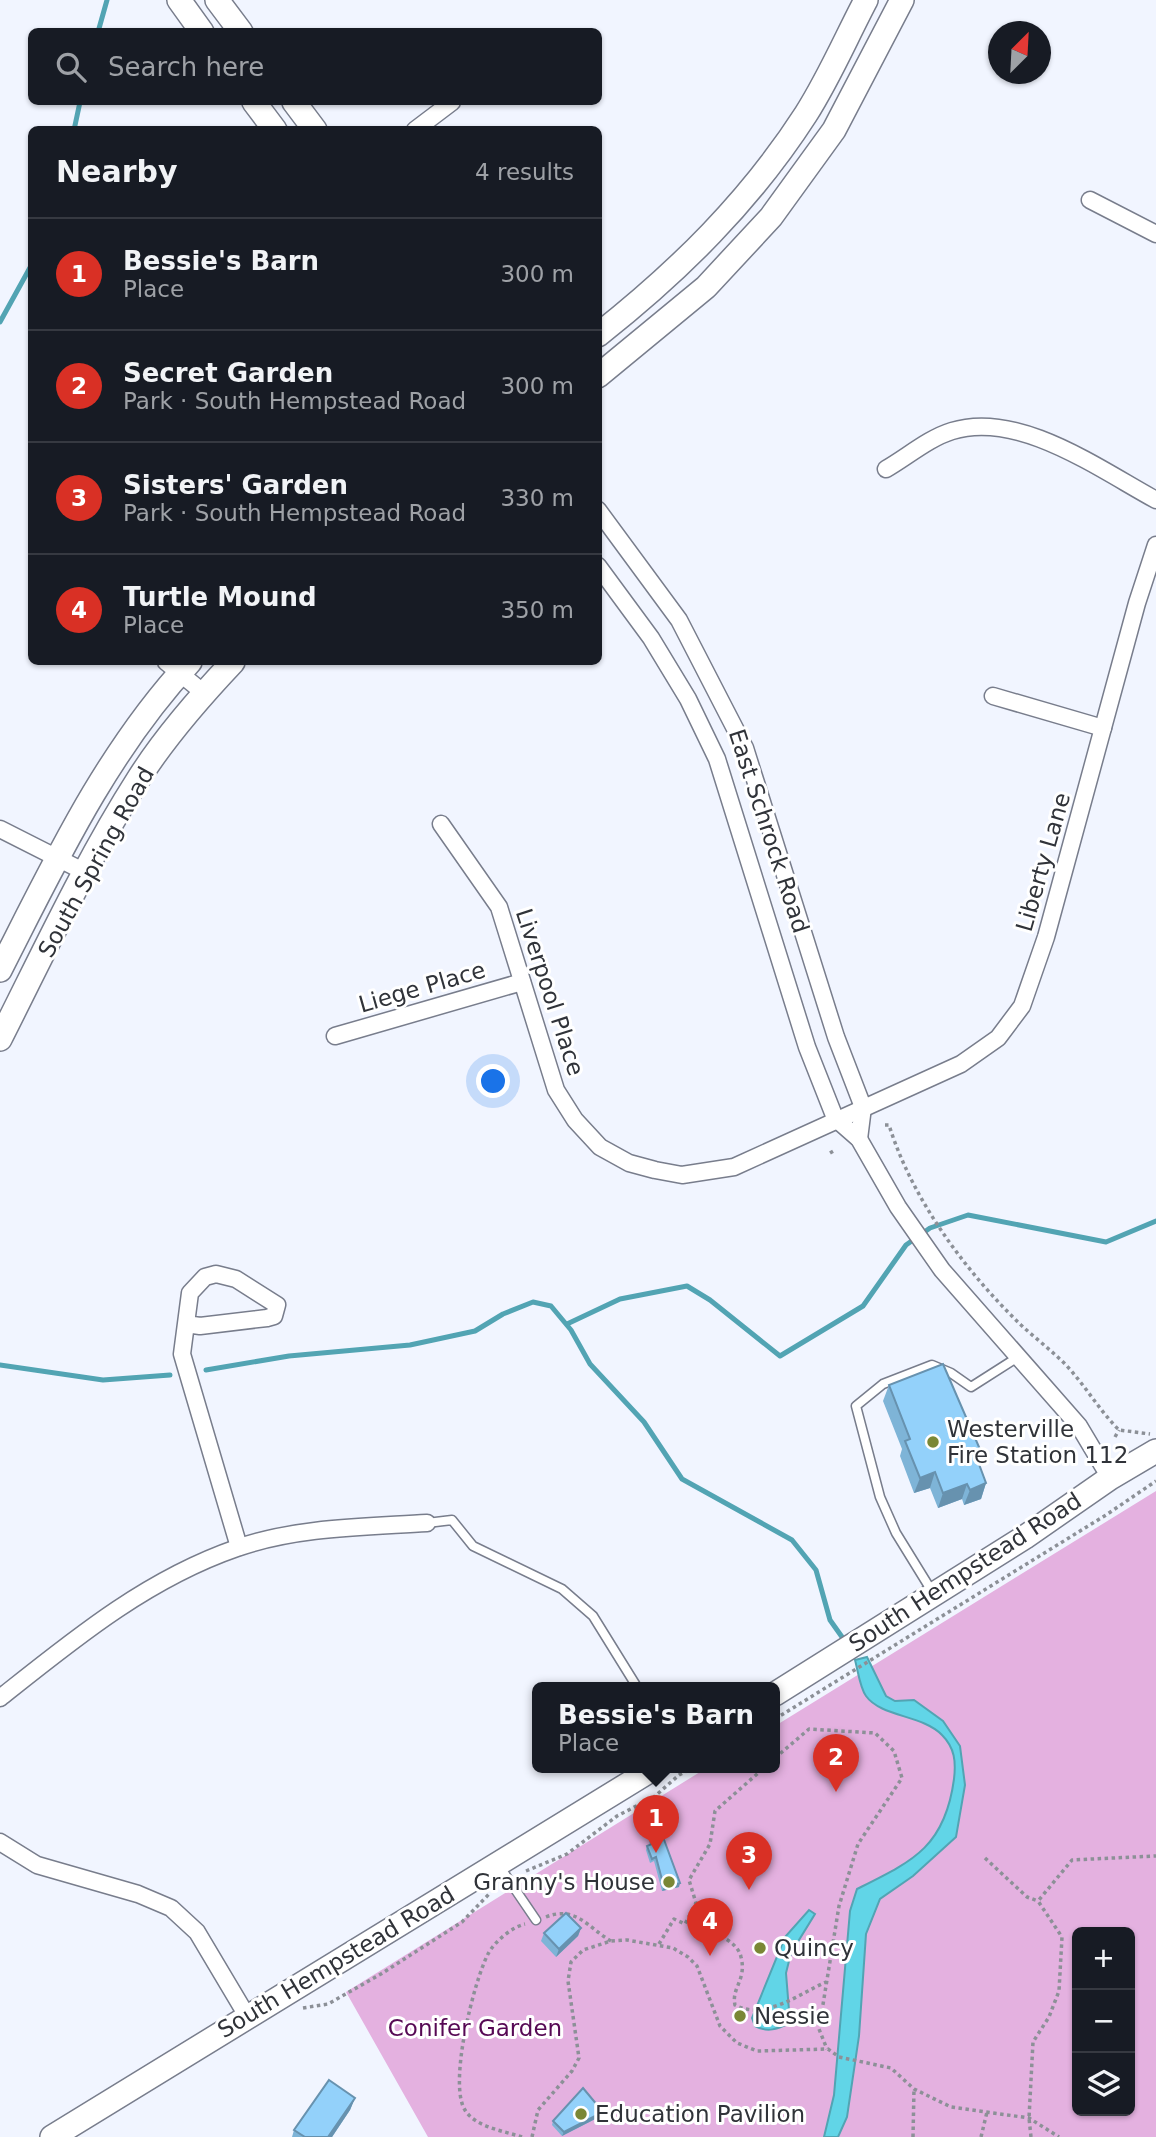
<!DOCTYPE html>
<html lang="en">
<head>
<meta charset="utf-8">
<style>
  :root { --surface:#171b24; --page:#20242c; --text:#f1f3f6; --muted:#9ea1a6; --line:#363941; --accent:#d93025 }
  body { margin:0; font-family:"DejaVu Sans",sans-serif; background:var(--page); color:var(--text) }
  .controls { position:absolute; right:21px; bottom:21px; display:grid; overflow:hidden; border-radius:10px; box-shadow:0 2px 5px #0004 }
  .controls button { width:63px; height:63px; display:grid; place-items:center; padding:0; border:0; border-bottom:2px solid var(--line); background:var(--surface); color:var(--text); font:35px sans-serif }
  .compass { position:absolute; left:988px; top:21px; width:63px; height:63px; border-radius:50%; background:var(--surface); box-shadow:0 2px 5px #0004; rotate:24deg }
  .you { position:absolute; left:494px; top:1082px; width:24px; height:24px; margin:-18px; border:5px solid #fff; border-radius:50%; background:#1a73e8; box-shadow:0 0 0 10px #1a73e833 }
  .badge { display:grid; place-items:center; width:46px; height:46px; border-radius:50%; background:var(--accent); color:#fff; font-size:23px; font-weight:700 }
  .pin { position:absolute; translate:-50% -58px; filter:drop-shadow(0 2px 4px #0008) }
  .pin::after { content:''; position:absolute; top:37px; width:24px; height:21px; background:inherit; clip-path:polygon(0 0,100% 0,50% 100%) }
  .popup { position:absolute; left:532px; top:1682px; width:248px; height:91px; box-sizing:border-box; display:grid; place-content:center; border-radius:10px; background:var(--surface); filter:drop-shadow(0 2px 5px #0005); font-size:23px; white-space:nowrap; color:var(--muted) }
  .popup b { font-size:26px; color:var(--text) }
  .popup::after { content:''; position:absolute; left:50%; top:100%; margin-left:-14px; border:14px solid transparent; border-top-color:var(--surface) }
  .list { margin:0; padding:0; list-style:none }
  h2 { display:flex; justify-content:space-between; align-items:center; height:91px; margin:0; padding:0 28px; font-size:30px }
  h2 small { font-size:23px; font-weight:400; color:var(--muted) }
  .list li { display:grid; grid-template-columns:46px 1fr auto; gap:21px; align-items:center; box-sizing:border-box; height:112px; padding:0 28px; border-top:2px solid var(--line) }
  .list b { display:block; font-size:26px; white-space:nowrap }
  .list p { margin:0; font-size:23px; white-space:nowrap; color:var(--muted) }
  .list em { font-size:23px; font-style:normal; color:var(--muted) }
  .icon { flex:none; width:38px; height:38px; fill:none; stroke:currentColor; stroke-width:2; stroke-linecap:round; stroke-linejoin:round }
  .map { position:relative; flex:none; width:1156px; height:2137px; overflow:hidden }
  .search { position:absolute; background:var(--surface); box-shadow:0 2px 5px #0004; left:28px; top:28px; width:574px; height:77px; display:flex; align-items:center; gap:18px; box-sizing:border-box; padding:0 24px; border-radius:10px; color:var(--muted); font-size:26px }
  .panel { position:absolute; background:var(--surface); box-shadow:0 2px 5px #0004; left:28px; top:126px; width:574px; height:539px; border-radius:10px }
  .map>svg:first-child { display:block }
  .green { fill:#e4b1e0; fill-rule:evenodd }
  .water { fill:#61d5e7; stroke:#52a4b3; stroke-width:2 }
  .lines { fill:none; stroke-linecap:round; stroke-linejoin:round }
  .stream { stroke:#52a4b3; stroke-width:5 }
  .lane-casing { stroke:#787d8c; stroke-width:11 }
  .street-casing { stroke:#787d8c; stroke-width:19 }
  .secondary-casing { stroke:#787d8c; stroke-width:26 }
  .path { stroke:#8c9097; stroke-width:3.5; stroke-dasharray:3.5 3.5; stroke-linecap:butt }
  .lane { stroke:#fff; stroke-width:8 }
  .street { stroke:#fff; stroke-width:16 }
  .secondary { stroke:#fff; stroke-width:23 }
  .wall { fill:#7eb4d7 }
  .shaded-wall { fill:#6792af }
  .building { fill:#93d1fa; stroke:#6792af; stroke-width:2 }
  .poi-dot { fill:#7a8735; stroke:#fff; stroke-width:2.5 }
  .labels { text-anchor:middle; dominant-baseline:central; stroke-width:6; stroke-linejoin:round; paint-order:stroke }
  .street-label { font-size:23px; fill:#303339; stroke:#fff }
  .poi-label { font-size:23px; fill:#303339; stroke:#fff; text-anchor:start }
  .park-label { font-size:23px; fill:#560954; stroke:#fff }
</style>
</head>
<body>
<div class="map">
<svg width="1156" height="2137" viewBox="0 0 1156 2137">
  <rect width="100%" height="100%" fill="#f1f5ff"/>
  <path class="green" d="M1156 1491V2137H428L346 1992 708 1767H775V1726ZM1077 1932H1130V2111H1077Z"/>
  <g class="water">
    <path d="M867 1657 886 1696 895 1701 914 1700 943 1721 960 1746 965 1785 956 1837 913 1876 880 1899 866 1934 859 2036 847 2117 838 2137H824L834 2095 850 1911 857 1889C913 1861 945 1847 954 1779 956 1762 955 1748 942 1735 923 1715 881 1717 866 1696 860 1688 858 1671 855 1660Z"/>
    <path d="M809 1910 815 1914 791 1953 786 1973 790 2023C777 2029 768 2033 755 2026L752 2018 785 1937Z"/>
  </g>
  <g class="lines">
    <g class="stream">
      <path d="M98 32 107 0"/>
      <path d="M74 130 80 102"/>
      <path d="M0 322 32 264"/>
      <path d="M567 1324 620 1299 687 1286 710 1300 780 1356 863 1306 906 1245 930 1228 968 1215 1106 1242 1156 1221"/>
      <path d="M0 1365 103 1380 170 1375"/>
      <path d="M206 1370 289 1356 410 1345 475 1331 503 1314 533 1302 551 1306 571 1330 590 1364 644 1422 682 1479 792 1540 816 1570 830 1620 847 1644"/>
    </g>
    <g class="lane-casing">
      <g id="lane">
        <path d="M427 1523 452 1520 473 1546 562 1589 593 1616 637 1687"/>
        <path d="M933 1593 896 1533 880 1497 856 1406 883 1384 932 1365 951 1373 971 1387 1018 1357"/>
        <path d="M500 1867 536 1920"/>
      </g>
    </g>
    <g class="street-casing">
      <g id="street">
        <path d="M415 130 452 102"/>
        <path d="M1090 200 1156 234"/>
        <path d="M886 469C907 457 929 438 952 431 1018 410 1099 469 1156 500"/>
        <path d="M598 510 679 620 745 748 836 1037 863 1107 859 1139"/>
        <path d="M598 566 651 638 688 699 717 759 807 1047 835 1118 859 1139 898 1207 942 1270 1079 1426 1110 1478"/>
        <path d="M166 662 204 693"/>
        <path d="M993 696 1103 728"/>
        <path d="M441 824 499 907 556 1090 575 1120 600 1147 629 1163 655 1170 682 1175 734 1167 961 1064 998 1038 1022 1006 1046 937 1137 603 1156 545"/>
        <path d="M0 829 85 872"/>
        <path d="M335 1036 522 982"/>
        <path d="M186 1324 200 1326 267 1318 274 1316 277 1305 236 1279 216 1274 205 1277 190 1293 182 1354 239 1547"/>
        <path d="M0 1698C74 1639 147 1579 237 1548 297 1527 365 1527 427 1523"/>
        <path d="M0 1842 37 1865 138 1894 171 1908 197 1932 247 2016"/>
      </g>
    </g>
    <g class="secondary-casing">
      <g id="secondary">
        <path d="M179 0 202 32"/>
        <path d="M217 0 241 32"/>
        <path d="M254 102 275 130"/>
        <path d="M294 102 315 130"/>
        <path d="M598 335C679 271 750 201 806 114 829 78 846 38 866 0"/>
        <path d="M598 376 706 287 771 217 834 130 902 0"/>
        <path d="M0 970C55 862 107 751 190 662"/>
        <path d="M0 1039C44 952 86 861 139 778 165 737 199 698 233 662"/>
        <path d="M775 1694 1025 1537 1110 1478 1156 1451"/>
        <path d="M52 2137 656 1767"/>
      </g>
    </g>
    <g class="path">
      <path d="M885 1125H889C912 1199 965 1271 1021 1325 1035 1338 1051 1350 1065 1364 1085 1385 1099 1410 1119 1430L1150 1434"/>
      <path d="M830 1153 835 1150"/>
      <path d="M1115 1437 1119 1430"/>
      <path d="M775 1719 1106 1515 1156 1481"/>
      <path d="M775 1758 809 1729 875 1733 894 1751 902 1778 858 1844 839 1906 819 2029 827 2049"/>
      <path d="M985 1858 1027 1897 1038 1901"/>
      <path d="M526 1871 567 1854 617 1816 654 1797 679 1775 694 1767"/>
      <path d="M696 1903C700 1909 702 1917 706 1923 715 1936 737 1940 741 1957 747 1980 731 1988 735 2005 764 2021 799 1994 826 1982"/>
      <path d="M546 1917C576 1905 588 1928 611 1941"/>
      <path d="M659 1944 674 1919 685 1924 696 1903 689 1880 710 1844 715 1811 765 1767"/>
      <path d="M303 2008 328 2004 381 1974 462 1922 490 1893"/>
      <path d="M522 2137C504 2131 475 2127 465 2110 448 2084 474 1981 488 1954 494 1942 512 1927 525 1924"/>
      <path d="M532 2137 538 2110 572 2071 579 2058 568 1981 571 1962 583 1950 611 1941 627 1940 673 1948 688 1957 697 1966 720 2026 737 2043 757 2051 828 2049 839 2057 891 2068 914 2089 951 2107 1029 2118 1059 2137"/>
      <path d="M913 2137 914 2089"/>
      <path d="M981 2137 987 2112"/>
      <path d="M1031 2137 1029 2118 1033 2042 1049 2017 1059 1991 1062 1937 1038 1901 1072 1860 1156 1856"/>
    </g>
    <use href="#lane" class="lane"/>
    <use href="#street" class="street"/>
    <use href="#secondary" class="secondary"/>
  </g>
  <g class="wall">
    <path d="M889 1385 982 1454 979 1464 986 1483 981 1499 964 1505 962 1499 938 1508 930 1488 914 1493 900 1456 902 1449 883 1401Z"/>
    <path d="M646 1821 679 1887 662 1891 654 1861 650 1863 646 1850 647 1846 650 1845 645 1825Z"/>
    <path d="M581 1928 578 1936 556 1957 541 1941 544 1933Z"/>
    <path d="M355 2098 350 2110 332 2137H292L294 2130Z"/>
    <path d="M603 2112 601 2116 562 2136 552 2125 553 2121Z"/>
  </g>
  <g class="shaded-wall">
    <path d="M982 1454 977 1469 976 1456Z"/>
    <path d="M935 1472 930 1488 914 1493 920 1478Z"/>
    <path d="M986 1483 981 1499 964 1505 970 1490Z"/>
    <path d="M967 1484 962 1499 938 1508 943 1493Z"/>
    <path d="M680 1883 679 1887 662 1891 664 1887Z"/>
    <path d="M581 1928 578 1936 556 1957 559 1949Z"/>
    <path d="M355 2098 350 2110 332 2137H328Z"/>
    <path d="M603 2112 601 2116 562 2136 564 2132Z"/>
  </g>
  <g class="building">
    <path d="M943 1364 982 1454 976 1456 986 1483 970 1490 967 1484 943 1493 935 1472 920 1478 905 1441 910 1439 889 1385Z"/>
    <path d="M656 1818 680 1883 664 1887 656 1857 652 1859 647 1846 652 1844 646 1821Z"/>
    <path d="M566 1913 581 1928 559 1949 544 1933Z"/>
    <path d="M329 2080 355 2098 328 2137H305L294 2130Z"/>
    <path d="M583 2088 603 2112 564 2132 553 2121Z"/>
  </g>
  <g class="poi-dot">
    <circle cx="933" cy="1442" r="7"/>
    <circle cx="669" cy="1882" r="7"/>
    <circle cx="760" cy="1948" r="7"/>
    <circle cx="740" cy="2016" r="7"/>
    <circle cx="581" cy="2114" r="7"/>
  </g>
  <g class="labels">
    <g class="street-label">
      <text transform="translate(769 831) rotate(72)">East Schrock Road</text>
      <text transform="translate(96 862) rotate(-61)">South Spring Road</text>
      <text transform="translate(1043 862) rotate(-74)">Liberty Lane</text>
      <text transform="translate(422 987) rotate(-16)">Liege Place</text>
      <text transform="translate(550 992) rotate(72)">Liverpool Place</text>
      <text transform="translate(965 1572) rotate(-33)">South Hempstead Road</text>
      <text transform="translate(336 1962) rotate(-31)">South Hempstead Road</text>
    </g>
    <g class="poi-label">
      <text x="947" y="1429">Westerville<tspan x="947" dy="26">Fire Station 112</tspan></text>
      <text x="655" y="1882" text-anchor="end">Granny's House</text>
      <text x="774" y="1948">Quincy</text>
      <text x="754" y="2016">Nessie</text>
      <text x="595" y="2114">Education Pavilion</text>
    </g>
    <g class="park-label">
      <text x="475" y="2028">Conifer Garden</text>
    </g>
  </g>
</svg>
<div class="controls">
<button>+</button>
<button>−</button>
<button><svg class="icon" aria-label="layers" viewBox="0 0 24 24"><path d="M12 4l9 5-9 5-9-5zM3 14l9 5 9-5"/></svg></button>
</div>
<svg class="compass" viewBox="-18 -18 36 36"><path d="M0-13l5 13h-10z" fill="#e53935"/><path d="M0 13l5-13h-10z" fill="#9ea1a6"/></svg>
<div class="you"></div>
<div class="pin badge" style="left:656px;top:1853px">1</div>
<div class="popup"><b>Bessie's Barn</b>Place</div>
<div class="pin badge" style="left:836px;top:1792px">2</div>
<div class="pin badge" style="left:749px;top:1890px">3</div>
<div class="pin badge" style="left:710px;top:1956px">4</div>
<div class="search"><svg class="icon" aria-label="search" viewBox="0 0 24 24"><circle cx="10" cy="10" r="6"/><path d="M15 15l6 6"/></svg>Search here</div>
<section class="panel">
<h2>Nearby<small>4 results</small></h2>
<ul class="list">
<li><span class="badge">1</span><div><b>Bessie's Barn</b><p>Place</p></div><em>300 m</em></li>
<li><span class="badge">2</span><div><b>Secret Garden</b><p>Park · South Hempstead Road</p></div><em>300 m</em></li>
<li><span class="badge">3</span><div><b>Sisters' Garden</b><p>Park · South Hempstead Road</p></div><em>330 m</em></li>
<li><span class="badge">4</span><div><b>Turtle Mound</b><p>Place</p></div><em>350 m</em></li>
</ul>
</section>
</div>
</body>
</html>
